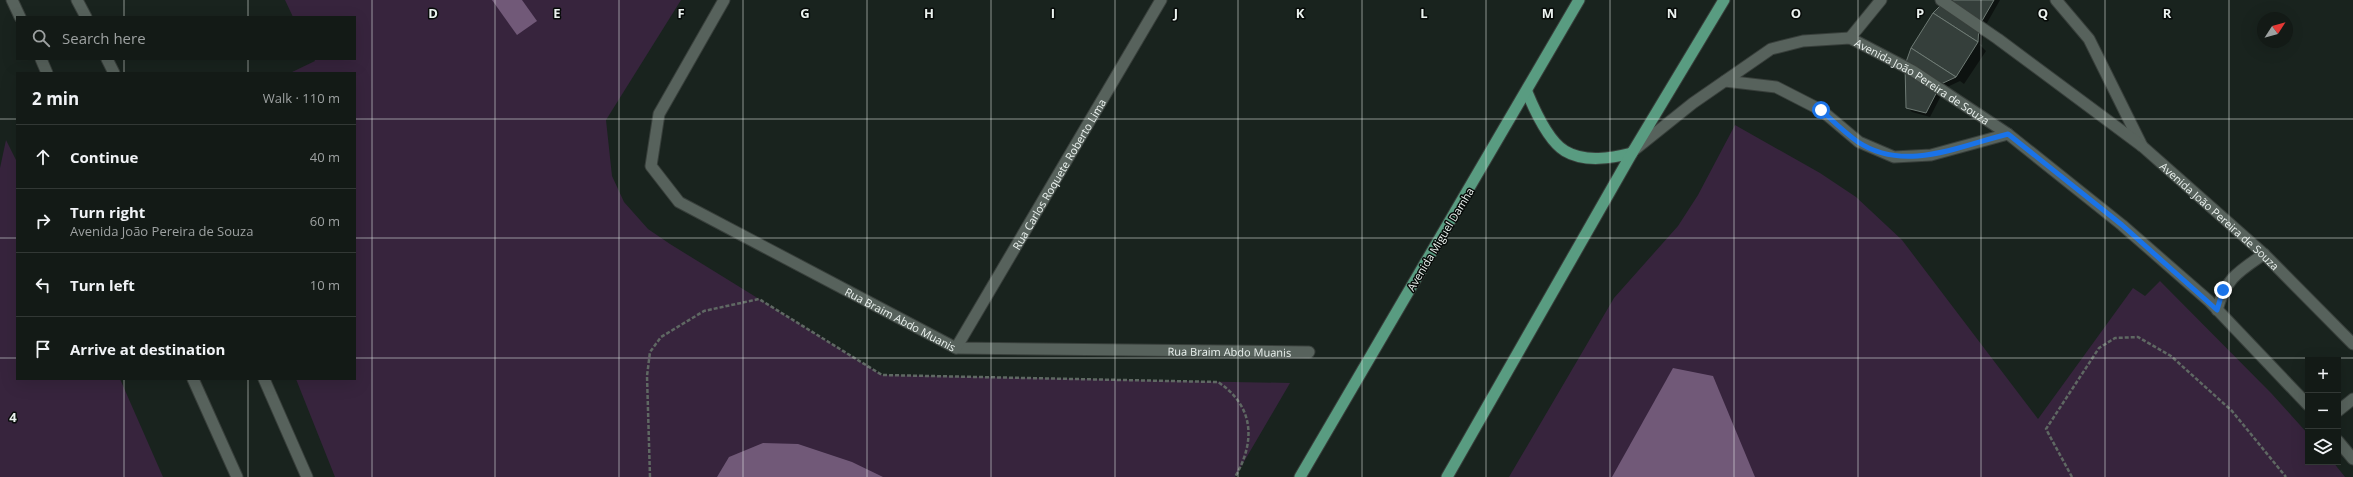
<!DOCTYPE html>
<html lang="en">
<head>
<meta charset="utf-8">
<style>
  :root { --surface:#131a16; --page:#202723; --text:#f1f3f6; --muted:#9da1a1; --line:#323835 }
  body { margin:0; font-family:"Open Sans",sans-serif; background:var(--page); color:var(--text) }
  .controls { position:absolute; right:12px; bottom:12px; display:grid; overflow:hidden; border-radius:0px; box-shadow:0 4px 16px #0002 }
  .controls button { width:36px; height:36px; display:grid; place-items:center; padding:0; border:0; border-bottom:1px solid var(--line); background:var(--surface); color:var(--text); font:20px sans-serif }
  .compass { position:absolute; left:2257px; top:12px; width:36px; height:36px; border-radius:50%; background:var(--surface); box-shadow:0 4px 16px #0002; rotate:54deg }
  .stop { position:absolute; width:12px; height:12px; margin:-9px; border:3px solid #1a73e8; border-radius:50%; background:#fff }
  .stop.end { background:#1a73e8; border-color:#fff; box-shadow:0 1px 4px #0008 }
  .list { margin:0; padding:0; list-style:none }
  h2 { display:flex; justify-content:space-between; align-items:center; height:52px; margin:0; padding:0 16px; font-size:17px }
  h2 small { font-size:13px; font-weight:400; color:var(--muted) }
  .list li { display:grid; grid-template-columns:26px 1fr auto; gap:12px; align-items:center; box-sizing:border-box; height:64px; padding:0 16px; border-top:1px solid var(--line) }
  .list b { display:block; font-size:15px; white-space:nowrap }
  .list p { margin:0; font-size:13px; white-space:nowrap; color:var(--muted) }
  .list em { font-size:13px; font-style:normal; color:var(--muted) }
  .icon { flex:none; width:22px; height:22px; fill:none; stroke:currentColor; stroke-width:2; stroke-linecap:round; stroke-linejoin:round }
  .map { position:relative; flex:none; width:2353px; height:477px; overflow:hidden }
  .search { position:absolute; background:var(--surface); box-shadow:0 4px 16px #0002; left:16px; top:16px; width:340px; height:44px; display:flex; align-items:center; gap:10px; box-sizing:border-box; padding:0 14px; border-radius:0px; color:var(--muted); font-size:15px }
  .panel { position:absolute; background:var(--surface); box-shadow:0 4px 16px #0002; left:16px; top:72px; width:340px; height:308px; border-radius:0px }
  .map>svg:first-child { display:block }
  .green { fill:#37243d }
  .water { fill:#715978 }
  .shadow { fill:#0007 }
  .building { fill:#353f3b; stroke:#6e7a74 }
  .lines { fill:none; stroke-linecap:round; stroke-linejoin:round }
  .service-casing { stroke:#383f3b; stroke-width:13 }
  .minor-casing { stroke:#383f3b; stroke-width:13 }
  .secondary-casing { stroke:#383f3b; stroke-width:13 }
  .primary-casing { stroke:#383f3b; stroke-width:13 }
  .path { stroke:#5f6863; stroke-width:2.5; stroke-dasharray:4 2; stroke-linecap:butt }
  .service { stroke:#57625c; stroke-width:11 }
  .minor { stroke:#57625c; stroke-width:11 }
  .secondary { stroke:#57625c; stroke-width:11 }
  .primary { stroke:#599c81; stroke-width:11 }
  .route { stroke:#1a73e8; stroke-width:5 }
  .grid { fill:none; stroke:#ebf2ef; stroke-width:1; stroke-opacity:0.55 }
  .labels { text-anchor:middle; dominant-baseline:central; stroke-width:3; stroke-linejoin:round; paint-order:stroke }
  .street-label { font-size:11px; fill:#ebf2ef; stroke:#070b09 }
  .grid-label { font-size:13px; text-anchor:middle; font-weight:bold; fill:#ebf2ef; stroke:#070b09; stroke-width:3; stroke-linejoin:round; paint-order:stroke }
</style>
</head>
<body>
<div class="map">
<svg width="2353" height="477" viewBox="0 0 2353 477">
  <rect width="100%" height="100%" fill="#19231e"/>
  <g class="green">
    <path d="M285 0H681L606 120 612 176 624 202 648 229 670 244 882 375 1290 383 1235 477H335L296 379H355V73H290L315 61 314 59H355V17H293Z"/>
    <path d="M1735 125 1820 173 1856 197 1902 240 2038 419 2133 288 2145 296 2160 281 2271 393 2308 434V462H2333L2345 477H1509L1614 298 1678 226 1698 195Z"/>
    <path d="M6 140 17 162V379H120L163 477H0V168Z"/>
  </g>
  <g class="water">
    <path d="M492 0H522L537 21 517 35Z"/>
    <path d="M1673 368 1713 376 1755 477H1612Z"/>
    <path d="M763 443 798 444 852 462 883 477H717L729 457Z"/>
  </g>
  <path class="shadow" d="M1948 0H2000L1983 30 1982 45 1979 44 1986 51 1964 84 1960 81 1945 88 1930 117 1912 112 1907 107Z"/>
  <g class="building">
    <path d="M1946 0H1994L1979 26 1978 42 1933 13Z"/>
    <path d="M1933 13 1978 42 1956 77 1911 48Z"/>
    <path d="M1911 48 1956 77 1941 84 1926 113 1906 108 1905 65Z"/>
  </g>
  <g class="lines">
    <g class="service-casing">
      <g id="service">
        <path d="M2056 0 2089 39 2142 146"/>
        <path d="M1725 81 1776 87 1821 110 1859 142 1894 157 1931 155 2008 134"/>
      </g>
    </g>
    <g class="minor-casing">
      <g id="minor">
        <path id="s1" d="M724 0 659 114 651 166 679 202 956 348 1309 352"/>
        <path id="s2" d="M1941 0 1998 39 2142 146 2264 254 2353 344"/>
        <path d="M1850 38 1881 0"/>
        <path id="s3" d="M1633 151 1693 103 1771 49 1803 41 1850 38 1913 71 2008 134 2122 225 2209 301 2308 405"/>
        <path d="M2217 310C2226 278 2238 272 2264 254"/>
        <path id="s4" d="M956 348 1161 0"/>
        <path d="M2338 411 2353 399"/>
        <path d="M2338 441 2353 459"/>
      </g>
    </g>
    <g class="secondary-casing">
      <g id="secondary">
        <path d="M12 0 20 17"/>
        <path d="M77 0 86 17"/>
        <path d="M41 59 47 73"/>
        <path d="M107 59 114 73"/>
        <path d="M193 379 237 477"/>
        <path d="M264 379 307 477"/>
      </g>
    </g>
    <g class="primary-casing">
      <g id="primary">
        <path d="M1527 92C1534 109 1548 141 1565 151 1585 163 1612 158 1632 153"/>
        <path d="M1300 477 1579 0"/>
        <path d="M1447 477 1632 153 1724 0"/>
      </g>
    </g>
    <g class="path">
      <path d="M650 477 647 376 650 352 661 337 704 311 759 299 882 375 1218 382C1254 406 1256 441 1235 477"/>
      <path d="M2072 477 2046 429 2099 348 2115 338 2138 337 2171 356 2232 411 2286 477"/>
    </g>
    <use href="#service" class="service"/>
    <use href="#minor" class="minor"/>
    <use href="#secondary" class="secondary"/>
    <use href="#primary" class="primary"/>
  </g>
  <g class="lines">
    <path class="route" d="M1821 110C1833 121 1845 133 1858 142 1905 173 1959 146 2008 134L2122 225 2217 310 2223 290"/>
  </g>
  <path class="grid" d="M124 0V17M248 0V17M372 0V477M495 0V477M619 0V477M743 0V477M867 0V477M991 0V477M1115 0V477M1238 0V477M1362 0V477M1486 0V477M1610 0V477M1734 0V477M1858 0V477M1981 0V477M2105 0V477M2229 0V477M124 59V73M248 59V73M0 119H17M355 119H2353M0 238H17M355 238H2353M0 358H17M355 358H2353M124 379V477M248 379V477"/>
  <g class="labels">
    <g class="street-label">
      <text stroke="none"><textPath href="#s3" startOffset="336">Avenida João Pereira de Souza</textPath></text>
      <text stroke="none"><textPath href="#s4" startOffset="202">Rua Carlos Roquete Roberto Lima</textPath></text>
      <text stroke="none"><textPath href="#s2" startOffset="353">Avenida João Pereira de Souza</textPath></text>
      <text transform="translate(1440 239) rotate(-59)">Avenida Miguel Damha</text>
      <text stroke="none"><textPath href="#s1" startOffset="480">Rua Braim Abdo Muanis</textPath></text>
      <text stroke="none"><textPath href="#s1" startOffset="816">Rua Braim Abdo Muanis</textPath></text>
    </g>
  </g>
  <g class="grid-label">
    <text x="433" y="18">D</text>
    <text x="557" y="18">E</text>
    <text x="681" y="18">F</text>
    <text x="805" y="18">G</text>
    <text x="929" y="18">H</text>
    <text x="1053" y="18">I</text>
    <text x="1176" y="18">J</text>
    <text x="1300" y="18">K</text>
    <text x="1424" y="18">L</text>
    <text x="1548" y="18">M</text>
    <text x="1672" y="18">N</text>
    <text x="1796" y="18">O</text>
    <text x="1920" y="18">P</text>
    <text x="2043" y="18">Q</text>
    <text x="2167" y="18">R</text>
    <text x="13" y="422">4</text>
  </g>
</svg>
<div class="controls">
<button>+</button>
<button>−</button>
<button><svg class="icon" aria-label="layers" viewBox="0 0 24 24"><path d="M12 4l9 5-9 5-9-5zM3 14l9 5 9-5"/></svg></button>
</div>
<svg class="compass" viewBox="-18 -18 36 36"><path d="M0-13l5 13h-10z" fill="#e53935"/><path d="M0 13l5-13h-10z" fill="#9da1a1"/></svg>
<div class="stop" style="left:1821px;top:110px"></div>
<div class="stop end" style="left:2223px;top:290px"></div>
<div class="search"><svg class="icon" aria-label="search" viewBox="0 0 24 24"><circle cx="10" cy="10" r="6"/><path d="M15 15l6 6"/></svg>Search here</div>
<section class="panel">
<h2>2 min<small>Walk · 110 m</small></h2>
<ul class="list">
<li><svg class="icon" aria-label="ahead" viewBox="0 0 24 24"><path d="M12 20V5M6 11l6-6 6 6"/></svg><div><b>Continue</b></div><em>40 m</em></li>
<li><svg class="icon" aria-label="right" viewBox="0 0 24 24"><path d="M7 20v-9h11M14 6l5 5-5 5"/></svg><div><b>Turn right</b><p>Avenida João Pereira de Souza</p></div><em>60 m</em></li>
<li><svg class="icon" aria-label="left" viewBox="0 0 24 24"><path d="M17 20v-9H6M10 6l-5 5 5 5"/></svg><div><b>Turn left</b></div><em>10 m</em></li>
<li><svg class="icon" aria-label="arrive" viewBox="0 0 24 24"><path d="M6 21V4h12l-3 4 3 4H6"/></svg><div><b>Arrive at destination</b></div></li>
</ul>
</section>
</div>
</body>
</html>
